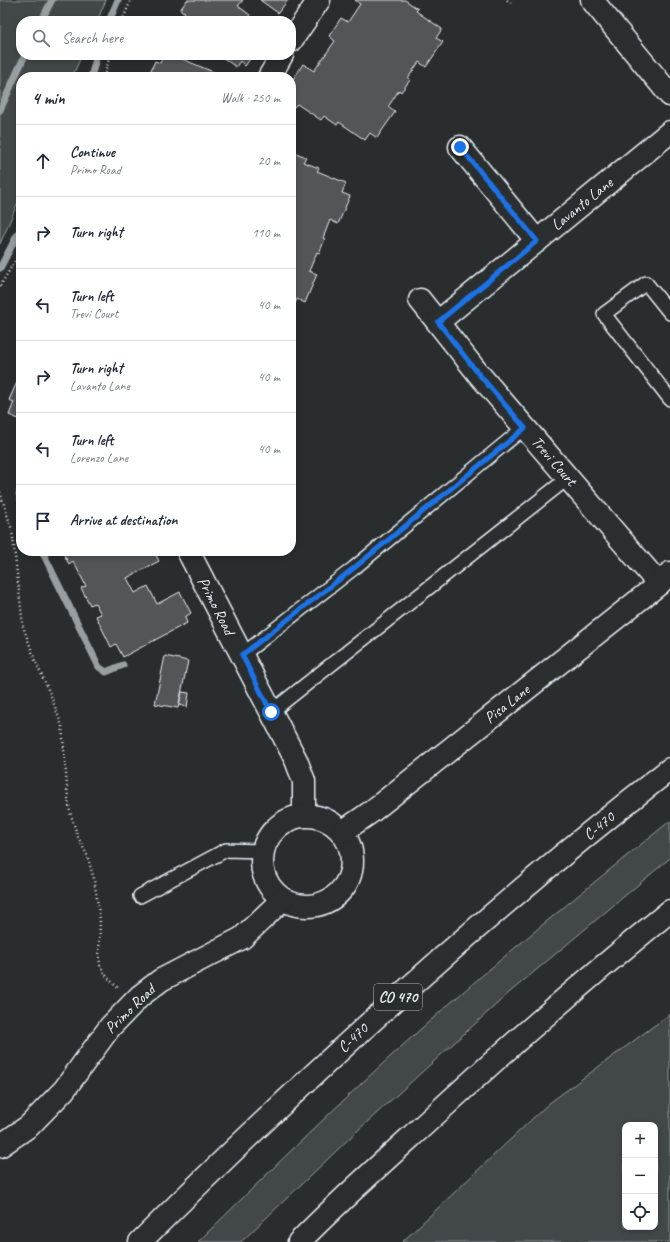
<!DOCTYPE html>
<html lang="en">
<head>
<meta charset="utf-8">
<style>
  :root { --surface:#fff; --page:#f2f2f3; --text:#1f2937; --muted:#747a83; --line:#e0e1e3 }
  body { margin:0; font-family:Caveat,sans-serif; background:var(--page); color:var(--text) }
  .controls { position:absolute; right:12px; bottom:12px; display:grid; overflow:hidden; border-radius:8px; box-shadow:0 2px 6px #0003 }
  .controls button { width:36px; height:36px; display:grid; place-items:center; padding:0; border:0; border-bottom:1px solid var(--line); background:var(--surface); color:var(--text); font:20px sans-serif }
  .stop { position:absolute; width:12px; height:12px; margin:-9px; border:3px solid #1a73e8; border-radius:50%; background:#fff }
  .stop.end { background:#1a73e8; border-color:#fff; box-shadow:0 1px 4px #0008 }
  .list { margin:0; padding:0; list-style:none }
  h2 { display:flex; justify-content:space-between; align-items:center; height:52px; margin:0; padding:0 16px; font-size:17px }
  h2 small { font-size:13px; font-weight:400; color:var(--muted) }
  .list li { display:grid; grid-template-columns:26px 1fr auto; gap:12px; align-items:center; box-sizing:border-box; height:72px; padding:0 16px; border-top:1px solid var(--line) }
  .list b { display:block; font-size:15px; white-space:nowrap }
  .list p { margin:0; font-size:13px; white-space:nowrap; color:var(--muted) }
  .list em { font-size:13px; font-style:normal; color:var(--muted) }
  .icon { flex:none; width:22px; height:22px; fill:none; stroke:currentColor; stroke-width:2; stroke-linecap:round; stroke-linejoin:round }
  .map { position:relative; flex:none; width:670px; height:1242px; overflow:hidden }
  .search { position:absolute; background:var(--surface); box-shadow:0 2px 6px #0003; left:16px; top:16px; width:280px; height:44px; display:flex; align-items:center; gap:10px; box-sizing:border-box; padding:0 14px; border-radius:16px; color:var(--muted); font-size:15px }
  .panel { position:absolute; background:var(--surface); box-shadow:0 2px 6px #0003; left:16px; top:72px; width:280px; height:484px; border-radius:16px }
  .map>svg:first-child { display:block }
  .green { fill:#424648; stroke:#959ca0; fill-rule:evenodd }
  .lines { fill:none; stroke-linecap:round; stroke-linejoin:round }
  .stream { stroke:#989fa3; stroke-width:7 }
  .building { fill:#535759; stroke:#e8f1f8 }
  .lane-casing { stroke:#e8f1f8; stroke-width:16 }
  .street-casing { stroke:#e8f1f8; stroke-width:25 }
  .highway-casing { stroke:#e8f1f8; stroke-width:25 }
  .path { stroke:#e8f1f8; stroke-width:2.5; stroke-dasharray:1 3; stroke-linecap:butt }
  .lane { stroke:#2a2d2e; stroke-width:13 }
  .street { stroke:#2a2d2e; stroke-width:22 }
  .highway { stroke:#2a2d2e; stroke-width:22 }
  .route { stroke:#1a73e8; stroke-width:5 }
  .labels { text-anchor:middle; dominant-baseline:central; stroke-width:4; stroke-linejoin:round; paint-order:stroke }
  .shield { fill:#2a2d2e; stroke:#afb6bb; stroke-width:1 }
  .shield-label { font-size:15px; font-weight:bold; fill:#e8f1f8 }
  .street-label { font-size:16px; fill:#e8f1f8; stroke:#2a2d2e }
</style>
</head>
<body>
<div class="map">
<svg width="670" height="1242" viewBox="0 0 670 1242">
  <rect width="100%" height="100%" fill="#2a2d2e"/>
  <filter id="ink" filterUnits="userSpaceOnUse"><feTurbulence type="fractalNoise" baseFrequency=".025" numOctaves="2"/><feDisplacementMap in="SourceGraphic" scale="8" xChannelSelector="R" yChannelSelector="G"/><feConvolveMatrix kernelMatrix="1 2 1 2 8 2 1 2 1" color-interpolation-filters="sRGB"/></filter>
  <g filter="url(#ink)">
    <g class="green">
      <path d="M0 0H106L97 21H21V55H82L72 77H21V195L0 244Z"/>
      <path d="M670 821V858L510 992 355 1133 241 1242H198C269 1172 340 1102 414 1035 497 961 583 891 670 821Z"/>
      <path d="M670 1014V1242H402L548 1104ZM625 1125H655V1227H625Z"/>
    </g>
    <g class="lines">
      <g class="stream">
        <path d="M41 21 52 0"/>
        <path d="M109 21 118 0"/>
        <path d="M91 77 97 55"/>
        <path d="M0 110 25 55"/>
        <path d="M0 268 21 228"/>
        <path d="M21 488 19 494 21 500"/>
        <path d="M42 551 99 667 106 672 123 665"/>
      </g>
    </g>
    <g class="building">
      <path d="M187 0H243L238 6 250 15 246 21H178L185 12 180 10Z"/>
      <path d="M260 0H288L278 13Z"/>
      <path d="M355 0H405L418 9 416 11 442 29 436 38 443 42 426 67 419 62 408 78 410 80 401 92 399 90 388 107 395 112 377 138 370 133 365 140 339 122 337 125 324 116 321 120 297 104 294 107 291 105V82L303 64 314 71 335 41 329 36 341 18 348 22 360 4Z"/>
      <path d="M164 55H173L225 77H148L155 61 160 63Z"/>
      <path d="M219 55H253L245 66 240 61 236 67Z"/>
      <path d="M291 151 306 157 303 162 319 168 317 171 346 183 342 193 350 196 338 224 330 220 323 238 325 239 319 253 317 252 309 271 317 274 305 303 297 299 293 308 291 307Z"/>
      <path d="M21 373V420L9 415 14 402 9 400Z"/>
      <path d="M62 551H154L159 561 127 578 135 593 148 586 157 604 180 592 191 613 185 617 187 623 123 657 116 644 111 647 96 616 101 614 95 603 90 605 81 588 86 586 73 561 69 564Z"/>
      <path d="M165 656 188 661 178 708 155 704Z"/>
      <path d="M182 692 189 693 187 707 179 705Z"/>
    </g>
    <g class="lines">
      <g class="lane-casing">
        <g id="lane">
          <path d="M670 313 646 283 604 314 670 399"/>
          <path d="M242 655 354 568 525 427"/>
          <path d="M271 712 568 478"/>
          <path d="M140 896 226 850 262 851"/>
        </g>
      </g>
      <g class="street-casing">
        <g id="street">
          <path d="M592 0 670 95"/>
          <path d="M291 41 319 0"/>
          <path d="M269 77 282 55"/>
          <path d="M460 147 537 241"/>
          <path d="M420 300 477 372 659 584"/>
          <path d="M438 322 670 132"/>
          <path d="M188 551 296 760 304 781V815"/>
          <circle cx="307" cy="861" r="45"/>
          <path d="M342 832 371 812 659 584 670 573"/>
          <path d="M0 1146 29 1126 64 1090 110 1027 140 996 161 980 242 938 283 899"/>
        </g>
      </g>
      <g class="highway-casing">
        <g id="highway">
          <path d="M140 1242C308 1075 483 914 670 769"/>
          <path d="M299 1242C339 1201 383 1162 425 1124 505 1050 586 979 670 911"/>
        </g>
      </g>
      <g class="path">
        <path d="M507 0 513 4"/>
        <path d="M122 21 131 0"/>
        <path d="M104 77 110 55"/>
        <path d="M0 286 21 251"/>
        <path d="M0 492 12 530 23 626 35 660 51 696 62 726 68 798 70 812 78 837 87 855 94 879 97 899 100 920 99 955 100 965 107 977 118 988"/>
      </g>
      <use href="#lane" class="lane"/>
      <use href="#street" class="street"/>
      <use href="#highway" class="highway"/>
    </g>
  </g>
  <g class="lines" filter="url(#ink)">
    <path class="route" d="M271 712 242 655 354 568 525 428 477 372 438 322 537 241 460 147"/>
  </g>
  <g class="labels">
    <rect class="shield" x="374" y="984" width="48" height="26" rx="3"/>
    <g class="shield-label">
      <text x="398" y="997">CO 470</text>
    </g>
    <g class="street-label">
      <text transform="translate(582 204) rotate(-39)">Lavanto Lane</text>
      <text transform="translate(554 461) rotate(49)">Trevi Court</text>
      <text transform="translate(216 606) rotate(63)">Primo Road</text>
      <text transform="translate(507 704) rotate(-38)">Pisa Lane</text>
      <text transform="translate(599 826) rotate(-39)">C-470</text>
      <text transform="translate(130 1009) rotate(-44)">Primo Road</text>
      <text transform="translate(353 1038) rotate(-43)">C-470</text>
    </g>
  </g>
</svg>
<div class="controls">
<button>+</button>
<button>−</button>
<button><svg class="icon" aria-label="locate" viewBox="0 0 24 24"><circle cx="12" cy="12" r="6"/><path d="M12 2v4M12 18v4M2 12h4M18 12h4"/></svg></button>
</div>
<div class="stop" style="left:271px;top:712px"></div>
<div class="stop end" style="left:460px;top:147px"></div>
<div class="search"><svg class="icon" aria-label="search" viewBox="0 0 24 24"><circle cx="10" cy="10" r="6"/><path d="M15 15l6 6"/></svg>Search here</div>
<section class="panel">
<h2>4 min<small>Walk · 250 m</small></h2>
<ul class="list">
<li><svg class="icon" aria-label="ahead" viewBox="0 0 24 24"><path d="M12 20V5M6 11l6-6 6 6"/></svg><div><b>Continue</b><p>Primo Road</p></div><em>20 m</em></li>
<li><svg class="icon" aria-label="right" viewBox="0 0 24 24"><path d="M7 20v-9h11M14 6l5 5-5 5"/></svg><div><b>Turn right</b></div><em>110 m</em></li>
<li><svg class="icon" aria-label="left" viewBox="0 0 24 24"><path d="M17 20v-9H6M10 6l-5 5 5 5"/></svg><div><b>Turn left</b><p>Trevi Court</p></div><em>40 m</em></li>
<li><svg class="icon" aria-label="right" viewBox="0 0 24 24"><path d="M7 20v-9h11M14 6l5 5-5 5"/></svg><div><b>Turn right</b><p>Lavanto Lane</p></div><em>40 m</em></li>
<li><svg class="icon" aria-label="left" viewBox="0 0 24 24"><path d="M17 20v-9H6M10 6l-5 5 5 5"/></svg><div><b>Turn left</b><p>Lorenzo Lane</p></div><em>40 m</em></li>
<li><svg class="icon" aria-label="arrive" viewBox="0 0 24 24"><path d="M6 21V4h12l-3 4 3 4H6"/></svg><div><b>Arrive at destination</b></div></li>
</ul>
</section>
</div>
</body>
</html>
